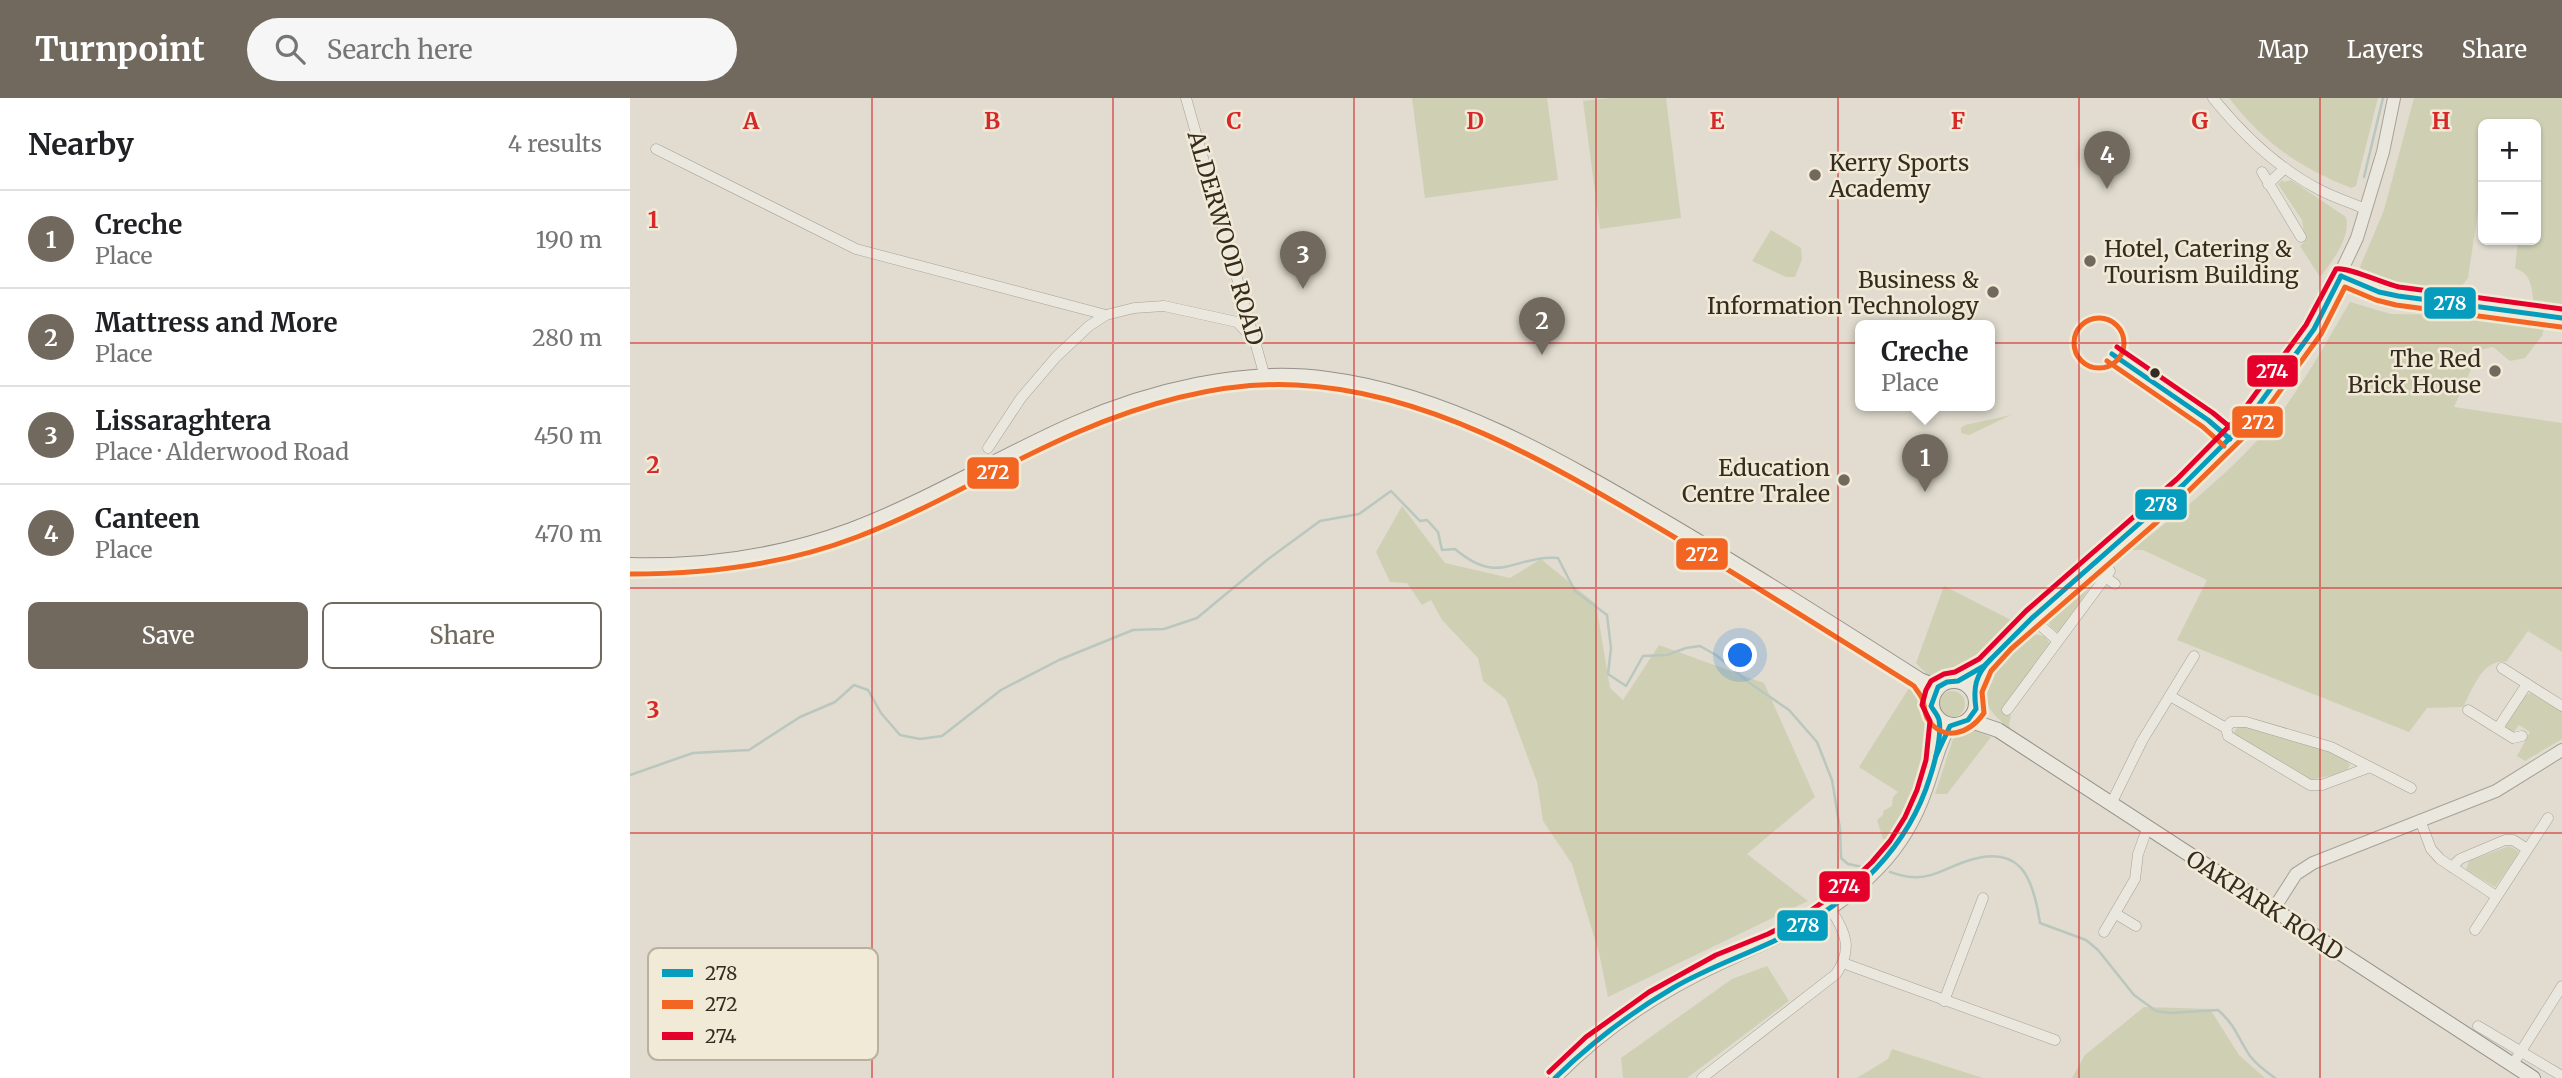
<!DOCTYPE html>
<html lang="en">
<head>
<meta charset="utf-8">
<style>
  :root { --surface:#fff; --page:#f6f6f6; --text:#202124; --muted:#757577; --line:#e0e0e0; --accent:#71695d }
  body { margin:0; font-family:Merriweather,serif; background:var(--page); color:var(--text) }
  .controls { position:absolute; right:21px; top:21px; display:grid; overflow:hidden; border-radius:10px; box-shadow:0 2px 5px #0004 }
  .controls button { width:63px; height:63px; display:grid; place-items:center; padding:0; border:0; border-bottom:2px solid var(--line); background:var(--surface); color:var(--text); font:35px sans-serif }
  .you { position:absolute; left:1111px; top:558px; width:24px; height:24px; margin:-18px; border:5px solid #fff; border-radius:50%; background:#1a73e8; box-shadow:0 0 0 10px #1a73e833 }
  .badge { display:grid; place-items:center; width:46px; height:46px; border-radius:50%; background:var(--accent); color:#fff; font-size:23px; font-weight:700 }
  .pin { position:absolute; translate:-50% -58px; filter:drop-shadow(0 2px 4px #0008) }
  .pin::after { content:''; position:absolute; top:37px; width:24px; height:21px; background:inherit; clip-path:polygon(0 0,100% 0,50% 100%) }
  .popup { position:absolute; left:1225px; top:222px; width:140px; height:91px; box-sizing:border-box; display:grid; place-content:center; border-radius:10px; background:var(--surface); filter:drop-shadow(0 2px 5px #0005); font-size:23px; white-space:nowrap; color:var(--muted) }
  .popup b { font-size:26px; color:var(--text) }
  .popup::after { content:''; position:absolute; left:50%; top:100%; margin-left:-14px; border:14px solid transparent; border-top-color:var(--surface) }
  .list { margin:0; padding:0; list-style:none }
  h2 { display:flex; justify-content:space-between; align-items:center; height:91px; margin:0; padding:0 28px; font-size:30px }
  h2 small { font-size:23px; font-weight:400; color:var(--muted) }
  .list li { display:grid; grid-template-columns:46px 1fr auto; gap:21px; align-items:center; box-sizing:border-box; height:98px; padding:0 28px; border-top:2px solid var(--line) }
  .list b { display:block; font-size:26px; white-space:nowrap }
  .list p { margin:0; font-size:23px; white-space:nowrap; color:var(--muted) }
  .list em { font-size:23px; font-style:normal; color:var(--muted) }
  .actions { display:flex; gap:14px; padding:21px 28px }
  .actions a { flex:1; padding:16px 0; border:2px solid var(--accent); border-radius:10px; text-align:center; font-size:24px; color:var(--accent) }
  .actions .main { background:var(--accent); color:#fff }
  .icon { flex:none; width:38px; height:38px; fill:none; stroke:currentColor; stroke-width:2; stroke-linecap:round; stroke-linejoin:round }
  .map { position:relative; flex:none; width:1932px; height:980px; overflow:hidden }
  header { display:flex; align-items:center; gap:42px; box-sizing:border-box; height:98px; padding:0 35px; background:var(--accent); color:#fff }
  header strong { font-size:33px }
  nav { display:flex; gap:38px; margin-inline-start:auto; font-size:24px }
  .search { width:490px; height:63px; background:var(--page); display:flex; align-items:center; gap:18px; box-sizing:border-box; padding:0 24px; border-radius:38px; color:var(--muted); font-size:26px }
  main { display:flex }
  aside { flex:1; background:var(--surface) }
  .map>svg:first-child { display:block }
  .green { fill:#cfd0b3 }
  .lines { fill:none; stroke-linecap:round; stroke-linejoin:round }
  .stream { stroke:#b9c7be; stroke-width:2.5 }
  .minor-casing { stroke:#a7a197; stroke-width:11 }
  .tertiary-casing { stroke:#a7a197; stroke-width:14 }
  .secondary-casing { stroke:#969188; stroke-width:16 }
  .minor { stroke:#eae7df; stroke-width:10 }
  .tertiary { stroke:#eae7df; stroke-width:12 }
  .secondary { stroke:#eae7df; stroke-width:14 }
  .bus-1-casing { stroke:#f1ead6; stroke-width:10 }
  .bus-2-casing { stroke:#f1ead6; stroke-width:10 }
  .bus-3-casing { stroke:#f1ead6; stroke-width:10 }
  .bus-1 { stroke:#059cbd; stroke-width:5 }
  .bus-2 { stroke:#f26522; stroke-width:5 }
  .bus-3 { stroke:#e4002b; stroke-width:5 }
  .grid { fill:none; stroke:#d62828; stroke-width:2; stroke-opacity:0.55 }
  .poi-dot { fill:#71695d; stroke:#f1ead6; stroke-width:2.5 }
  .bus-dot { fill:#352b20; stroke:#f1ead6; stroke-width:2.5 }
  .labels { text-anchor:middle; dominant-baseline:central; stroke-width:5; stroke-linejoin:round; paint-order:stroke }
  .poi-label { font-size:23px; fill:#352b20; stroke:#f1ead6; text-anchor:end }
  .street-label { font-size:23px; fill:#352b20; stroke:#f1ead6 }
  .key { fill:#f1ead6; stroke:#b9b19f; stroke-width:2 }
  .key-label { font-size:19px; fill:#352b20 }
  .grid-label { font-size:23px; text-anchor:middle; font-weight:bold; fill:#d62828; stroke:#f1ead6; stroke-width:5; stroke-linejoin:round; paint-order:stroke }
  .line-badge { stroke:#f1ead6; stroke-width:2.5 }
  .badge-label { font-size:19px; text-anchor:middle; font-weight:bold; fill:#fff }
</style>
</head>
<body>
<header>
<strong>Turnpoint</strong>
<div class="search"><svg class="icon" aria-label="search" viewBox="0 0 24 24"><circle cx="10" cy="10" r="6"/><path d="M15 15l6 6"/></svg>Search here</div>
<nav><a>Map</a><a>Layers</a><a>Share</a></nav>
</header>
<main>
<aside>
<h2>Nearby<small>4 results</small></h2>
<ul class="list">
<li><span class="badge">1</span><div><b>Creche</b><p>Place</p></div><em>190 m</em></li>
<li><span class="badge">2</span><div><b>Mattress and More</b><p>Place</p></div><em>280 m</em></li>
<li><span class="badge">3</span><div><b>Lissaraghtera</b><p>Place · Alderwood Road</p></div><em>450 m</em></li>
<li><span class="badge">4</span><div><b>Canteen</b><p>Place</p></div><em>470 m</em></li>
</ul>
<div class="actions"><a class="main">Save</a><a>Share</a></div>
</aside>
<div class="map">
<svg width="1932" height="980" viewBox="0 0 1932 980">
  <rect width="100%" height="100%" fill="#e1dccf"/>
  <g class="green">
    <path d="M782 0H917L928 82 795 100Z"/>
    <path d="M980 0H1036L1051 120 970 131 953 3Z"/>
    <path d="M1599 0H1748L1726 88 1721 90C1667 68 1635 46 1599 0Z"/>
    <path d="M1784 0H1932V215L1904 212C1902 194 1904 177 1885 170L1888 142H1906V26H1853V105L1849 106 1838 180 1822 200 1740 183 1730 169 1754 112Z"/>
    <path d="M1652 82 1654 84 1661 82 1716 119C1721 139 1702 164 1690 179L1670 148 1675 143 1672 122 1648 86Z"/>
    <path d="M1141 132 1171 150 1172 161 1165 179H1156L1122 163Z"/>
    <path d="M1720 204 1761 216 1835 217 1915 227 1912 238 1895 260 1880 263 1863 249 1850 252 1824 309 1932 325V554L1898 533 1876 564C1852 561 1843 591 1833 609L1797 610 1779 634 1547 542 1577 482 1513 452H1501C1552 413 1604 372 1645 322 1674 286 1696 244 1720 204Z"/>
    <path d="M1381 317 1339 337 1331 335V330L1335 327Z"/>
    <path d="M772 408 815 465 880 480 911 461 966 506 980 590 993 602 1029 547 1134 585 1185 699 1117 756 1178 803 978 899 969 855 942 766 913 723 907 684 876 601 853 583 848 560 812 522 801 502 792 507 777 485 760 484 746 454Z"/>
    <path d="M1477 465 1428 535 1420 528 1417 515Z"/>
    <path d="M1314 488 1383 523C1366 542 1334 587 1304 579 1297 578 1291 570 1286 565Z"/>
    <path d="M1403 536 1415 538 1420 546 1372 610 1381 618 1379 626 1381 633C1373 625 1360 614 1356 604 1348 585 1387 542 1403 536Z"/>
    <path d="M1281 587C1296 592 1299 612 1304 626 1296 633 1286 687 1281 702L1279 701 1257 741H1253L1247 722 1253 717V713L1262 708 1263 699 1268 694 1229 669Z"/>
    <circle cx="1322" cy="606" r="13"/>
    <path d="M1904 594 1932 613V641L1895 663 1887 658 1900 634 1889 627 1884 634 1879 633 1876 628C1879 615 1890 597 1904 594Z"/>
    <path d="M1616 627C1639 634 1710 648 1720 667L1716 674 1680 682 1606 638 1604 634 1608 628Z"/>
    <path d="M1341 631 1361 639 1317 696H1305L1324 638 1327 634Z"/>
    <path d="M1879 748 1888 753V757L1865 789 1836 772 1839 763Z"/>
    <path d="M1137 868 1159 903 1057 980H993L991 960 1102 881Z"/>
    <path d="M1514 909 1580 911 1609 957 1635 980H1442L1455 957Z"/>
    <path d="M1262 951 1353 980H1227L1258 961Z"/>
  </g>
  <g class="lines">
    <g class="stream">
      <path d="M1734 79 1753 0"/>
      <path d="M0 677 63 655 119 652 170 619 205 604 224 587 238 592 251 615 270 637 290 641 312 638 371 592 429 562 503 532 534 531 567 520 637 462 690 423 729 416 761 393 790 423 797 422 808 434 812 452 825 451C870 489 883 457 928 460L945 493 977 517 981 550 978 576 996 588 1013 558 1037 557 1056 550 1070 548 1086 557 1121 586 1159 612 1187 644 1202 682 1210 731 1211 760 1218 766 1233 769"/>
      <path d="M1260 774C1267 776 1275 779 1282 779 1301 781 1317 770 1334 764 1390 744 1403 778 1410 825L1456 842 1468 852 1504 897 1526 913 1540 915 1588 912C1607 929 1607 939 1620 958 1627 967 1635 973 1645 980"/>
    </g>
    <g class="minor-casing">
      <g id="minor">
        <path d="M556 0 635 279"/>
        <path d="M1583 0C1613 37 1647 70 1690 92 1705 100 1720 104 1735 111"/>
        <path d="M26 51 226 151 476 217"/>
        <path d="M1632 74 1671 139"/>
        <path d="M1638 86 1655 70"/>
        <path d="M358 350 391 300 426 259 459 228 476 217 504 210 534 208 607 224 627 245"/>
        <path d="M1475 479 1485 486"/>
        <path d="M1402 520 1428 543"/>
        <path d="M1872 570 1932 608"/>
        <path d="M1540 598 1596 630 1601 624H1616L1701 649 1781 690"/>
        <path d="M1377 612 1480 473"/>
        <path d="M1838 612 1883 640 1892 638"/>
        <path d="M1596 630 1598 638 1680 687H1692L1740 669"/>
        <path d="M1868 630 1897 586"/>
        <path d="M1481 706 1512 643 1564 558"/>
        <path d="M1790 722 1801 751 1810 761 1866 798"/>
        <path d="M1822 769 1830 761 1875 742H1883L1897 751"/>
        <path d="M1486 816 1506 828"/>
        <path d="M1845 832 1918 720"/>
        <path d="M1474 834 1505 781 1508 756 1517 731"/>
        <path d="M1213 865 1425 942"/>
        <path d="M1314 903 1353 800"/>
        <path d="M1848 928 1932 978"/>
        <path d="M1883 966 1932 888"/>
        <path d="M1072 980 1206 876C1223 852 1216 834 1201 812"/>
      </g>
    </g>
    <g class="tertiary-casing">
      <g id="tertiary">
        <path d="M1711 178 1749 194 1768 198 1932 220"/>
        <path d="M1328 583 1354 568 1402 520 1553 387 1617 323 1647 286 1684 231 1727 140 1753 54 1764 0"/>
        <path d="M1343 593 1354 568"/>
        <path d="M1307 649 1309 621"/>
        <path d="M1643 812 1666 776 1683 765 1866 693 1932 652"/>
        <path d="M925 980C971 932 1031 893 1091 865 1152 836 1201 821 1249 770 1270 748 1286 721 1296 692 1304 671 1308 648 1320 628"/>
      </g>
    </g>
    <g class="secondary-casing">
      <g id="secondary">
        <path d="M0 467C75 469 151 458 221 432 298 403 369 359 444 326 519 293 615 269 697 281 816 296 930 362 1032 422 1119 473 1204 527 1290 582L1308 589"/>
        <circle cx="1324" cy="605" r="22"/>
        <path d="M1338 622 1368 632 1903 980"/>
      </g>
    </g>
    <use href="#minor" class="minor"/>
    <use href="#tertiary" class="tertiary"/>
    <use href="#secondary" class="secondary"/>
    <g class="bus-1-casing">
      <g id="bus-1">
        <path d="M1711 178 1749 194 1768 198 1932 220"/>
        <path d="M1482 256 1578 322 1600 341"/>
        <path d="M1306 658 1320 628 1338 622 1346 611C1343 590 1345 577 1361 561"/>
        <path d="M925 980C961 945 1000 915 1043 890 1075 871 1110 859 1144 843 1215 808 1276 757 1300 679 1305 664 1312 637 1309 622 1308 617 1303 612 1301 608L1308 589 1317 584 1328 583 1354 568 1402 520 1553 387 1617 323 1684 231 1711 178"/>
      </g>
    </g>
    <g class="bus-2-casing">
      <g id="bus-2">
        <circle cx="1469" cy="245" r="25"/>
        <path d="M1477 263 1573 329 1594 348"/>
        <path d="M0 476C77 476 154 467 227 439 303 410 373 366 448 334 516 305 592 283 666 287 799 293 922 367 1034 433 1118 483 1201 536 1284 588 1287 593 1292 598 1293 603 1295 609 1294 614 1297 620 1313 645 1339 636 1354 615L1352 594 1361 573 1381 551 1527 424 1624 329 1691 236 1715 189 1746 202 1766 207 1931 229"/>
      </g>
    </g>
    <g class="bus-3-casing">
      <g id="bus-3">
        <path d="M1487 249 1583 315 1606 334"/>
        <path d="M919 974 956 939 1019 894 1086 857 1138 836 1173 818 1221 784 1242 764 1260 743 1275 719 1287 692 1296 662 1300 623 1292 607 1296 592 1301 583 1314 576 1325 574 1349 561 1396 513 1547 381 1610 317 1676 227 1706 171C1716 168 1755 186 1769 189L1932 211"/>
      </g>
    </g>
    <use href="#bus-1" class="bus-1"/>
    <use href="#bus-2" class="bus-2"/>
    <use href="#bus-3" class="bus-3"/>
  </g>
  <path class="grid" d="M242 0V980M483 0V980M724 0V980M966 0V980M1208 0V980M1449 0V980M1690 0V980M0 245H1932M0 490H1932M0 735H1932"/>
  <g class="poi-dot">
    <circle cx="1185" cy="77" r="7"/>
    <circle cx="1460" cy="163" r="7"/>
    <circle cx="1363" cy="194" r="7"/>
    <circle cx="1865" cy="273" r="7"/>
    <circle cx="1214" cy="382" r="7"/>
  </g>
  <circle class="bus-dot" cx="1525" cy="275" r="6"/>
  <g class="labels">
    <g class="poi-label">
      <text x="1199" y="64" text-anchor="start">Kerry Sports<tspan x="1199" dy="26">Academy</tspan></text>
      <text x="1474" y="150" text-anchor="start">Hotel, Catering &amp;<tspan x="1474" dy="26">Tourism Building</tspan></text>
      <text x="1349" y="181">Business &amp;<tspan x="1349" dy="26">Information Technology</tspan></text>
      <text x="1851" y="260">The Red<tspan x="1851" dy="26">Brick House</tspan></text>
      <text x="1200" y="369">Education<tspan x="1200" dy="26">Centre Tralee</tspan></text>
    </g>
    <g class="street-label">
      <text transform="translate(596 140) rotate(74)">ALDERWOOD ROAD</text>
      <text transform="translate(1635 807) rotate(33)">OAKPARK ROAD</text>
    </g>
  </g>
  <rect x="18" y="850" width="230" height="112" rx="10" class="key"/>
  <rect x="32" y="871" width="31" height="8" fill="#059cbd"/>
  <rect x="32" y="902" width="31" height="9" fill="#f26522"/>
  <rect x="32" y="934" width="31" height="8" fill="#e4002b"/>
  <g class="key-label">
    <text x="75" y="882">278</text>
    <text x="75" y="913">272</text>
    <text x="75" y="945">274</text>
  </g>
  <g class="grid-label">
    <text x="121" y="31">A</text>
    <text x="362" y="31">B</text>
    <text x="604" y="31">C</text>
    <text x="845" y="31">D</text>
    <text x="1087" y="31">E</text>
    <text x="1328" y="31">F</text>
    <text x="1570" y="31">G</text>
    <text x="1811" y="31">H</text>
    <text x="23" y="130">1</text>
    <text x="23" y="375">2</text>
    <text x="23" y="620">3</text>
  </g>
  <g class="line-badge">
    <rect x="1793" y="188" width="54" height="34" rx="7" fill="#059cbd"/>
    <rect x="1616" y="256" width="53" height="34" rx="7" fill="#e4002b"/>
    <rect x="1601" y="307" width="53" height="34" rx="7" fill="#f26522"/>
    <rect x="336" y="358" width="54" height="34" rx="7" fill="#f26522"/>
    <rect x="1504" y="390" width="54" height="33" rx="7" fill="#059cbd"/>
    <rect x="1045" y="439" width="54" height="34" rx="7" fill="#f26522"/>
    <rect x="1188" y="772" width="53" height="33" rx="7" fill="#e4002b"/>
    <rect x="1146" y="811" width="53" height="33" rx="7" fill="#059cbd"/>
  </g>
  <g class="badge-label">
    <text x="1820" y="212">278</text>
    <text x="1642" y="280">274</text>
    <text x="1628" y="331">272</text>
    <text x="363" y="381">272</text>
    <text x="1531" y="413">278</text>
    <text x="1072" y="463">272</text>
    <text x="1214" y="795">274</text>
    <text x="1173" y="834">278</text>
  </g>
</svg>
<div class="controls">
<button>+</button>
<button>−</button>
</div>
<div class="you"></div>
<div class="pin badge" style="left:1295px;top:394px">1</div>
<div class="popup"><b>Creche</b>Place</div>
<div class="pin badge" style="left:912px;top:257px">2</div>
<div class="pin badge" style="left:673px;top:191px">3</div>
<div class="pin badge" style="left:1477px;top:91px">4</div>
</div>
</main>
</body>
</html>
